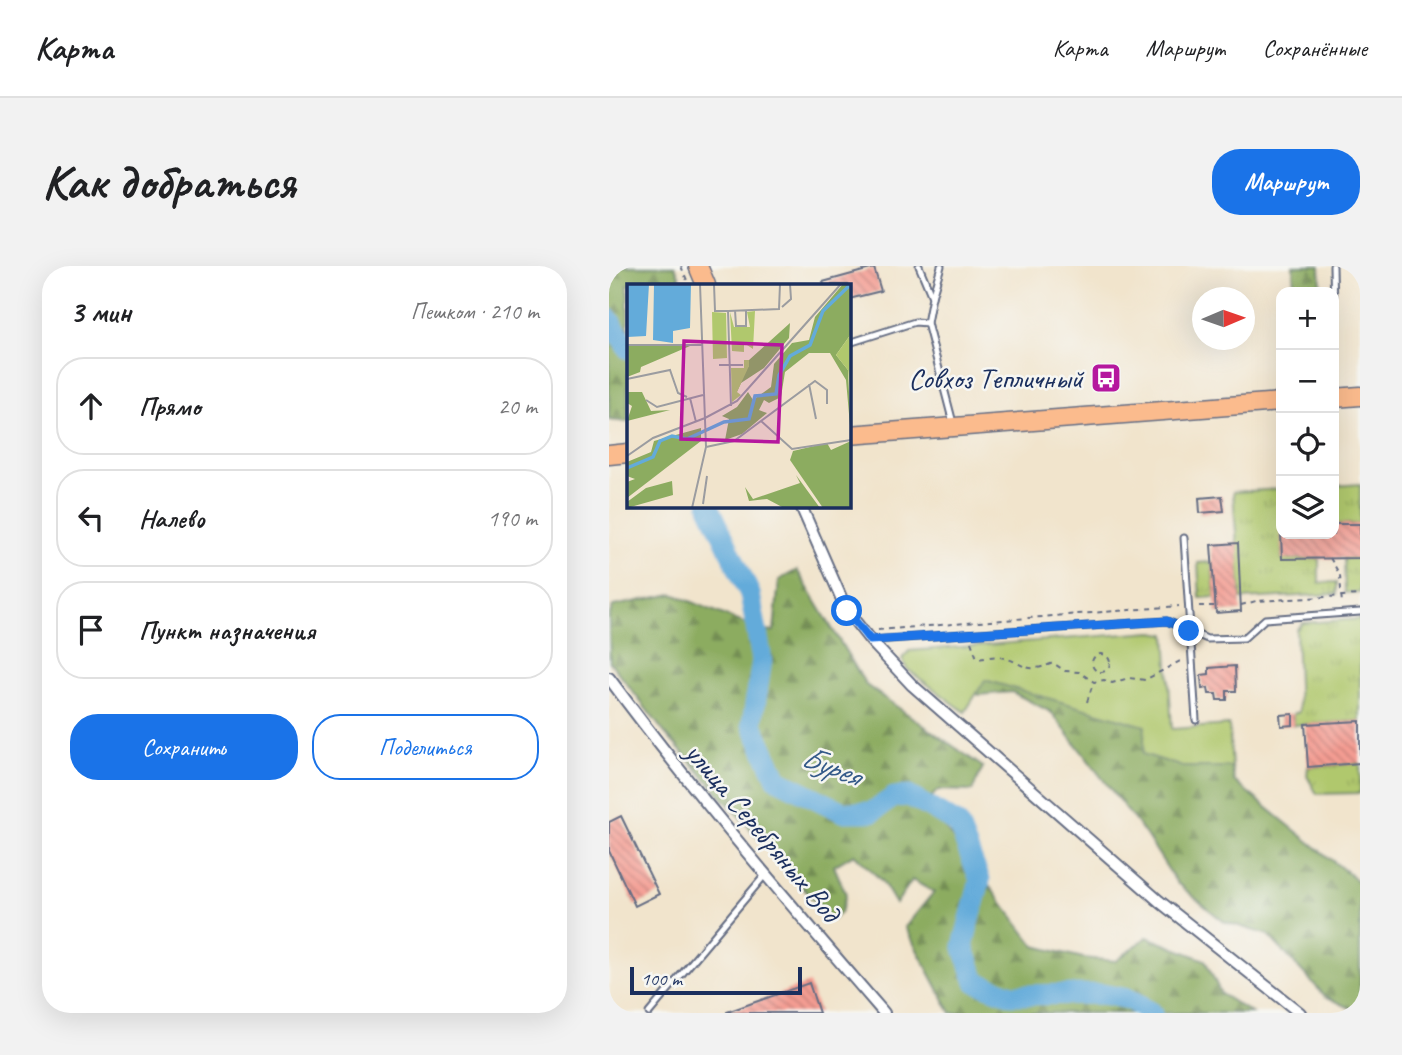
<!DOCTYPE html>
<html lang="ru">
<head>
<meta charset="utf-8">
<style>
  :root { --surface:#fff; --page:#f2f2f2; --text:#202124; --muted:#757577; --line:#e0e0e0; --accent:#1a73e8 }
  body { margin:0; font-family:Caveat,sans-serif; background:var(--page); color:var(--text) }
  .controls { position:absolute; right:21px; top:21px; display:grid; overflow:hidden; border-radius:14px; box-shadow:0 7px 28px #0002 }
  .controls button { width:63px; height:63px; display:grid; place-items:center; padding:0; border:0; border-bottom:2px solid var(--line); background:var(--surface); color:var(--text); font:35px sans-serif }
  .compass { position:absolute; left:583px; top:21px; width:63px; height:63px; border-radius:50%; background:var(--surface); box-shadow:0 7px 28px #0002; rotate:88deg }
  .scale { position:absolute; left:21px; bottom:18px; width:172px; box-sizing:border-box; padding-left:7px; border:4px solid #1b2f5e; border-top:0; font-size:19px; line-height:24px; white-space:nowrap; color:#1b2f5e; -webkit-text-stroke:5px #f6f6f2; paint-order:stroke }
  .stop { position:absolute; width:21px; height:21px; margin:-16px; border:5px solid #1a73e8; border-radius:50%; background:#fff }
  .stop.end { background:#1a73e8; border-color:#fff; box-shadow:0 2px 7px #0008 }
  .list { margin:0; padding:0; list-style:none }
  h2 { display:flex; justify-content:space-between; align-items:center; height:91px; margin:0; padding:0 28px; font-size:30px }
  h2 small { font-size:23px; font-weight:400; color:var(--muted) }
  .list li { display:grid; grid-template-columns:46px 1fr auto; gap:21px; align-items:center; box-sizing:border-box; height:98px; margin:0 14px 14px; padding:0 14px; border:2px solid var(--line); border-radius:28px }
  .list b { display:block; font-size:26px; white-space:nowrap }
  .list em { font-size:23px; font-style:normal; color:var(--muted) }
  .actions { display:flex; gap:14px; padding:21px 28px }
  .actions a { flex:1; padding:16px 0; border:2px solid var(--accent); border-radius:28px; text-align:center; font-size:24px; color:var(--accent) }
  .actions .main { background:var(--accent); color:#fff }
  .icon { flex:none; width:38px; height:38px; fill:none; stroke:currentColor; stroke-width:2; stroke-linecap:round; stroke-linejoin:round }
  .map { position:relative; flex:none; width:751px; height:747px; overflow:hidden; border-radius:28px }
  header { display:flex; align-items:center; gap:42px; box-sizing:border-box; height:98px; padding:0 35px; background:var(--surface); border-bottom:2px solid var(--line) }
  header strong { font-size:33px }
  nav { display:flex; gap:38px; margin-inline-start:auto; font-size:24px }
  .intro { display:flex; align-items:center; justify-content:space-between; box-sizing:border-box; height:168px; padding:0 42px }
  h1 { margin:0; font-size:49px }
  .button { padding:18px 32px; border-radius:28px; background:var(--accent); color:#fff; font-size:24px; font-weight:700 }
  main { display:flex; gap:42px; padding:0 42px }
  aside { flex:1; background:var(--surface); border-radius:28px; box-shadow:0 7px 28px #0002 }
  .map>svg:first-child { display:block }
  .grass { fill:url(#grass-tufts); stroke:#667c66; stroke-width:2 }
  .forest { fill:url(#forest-firs); stroke:#546e5f; stroke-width:2 }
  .green { fill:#b0c86d; stroke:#667c66; stroke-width:2 }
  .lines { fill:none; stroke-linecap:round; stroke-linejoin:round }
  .river { stroke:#63abda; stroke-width:21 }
  .building { fill:url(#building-back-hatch) }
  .service-casing { stroke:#666e84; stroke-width:9 }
  .minor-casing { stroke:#666e84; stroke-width:14 }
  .primary-casing { stroke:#666e84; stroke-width:21 }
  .path { stroke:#666e84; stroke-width:2; stroke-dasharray:5 5; stroke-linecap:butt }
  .service { stroke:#fff; stroke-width:5 }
  .minor { stroke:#fff; stroke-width:10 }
  .primary { stroke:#fbbb8d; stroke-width:18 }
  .route { stroke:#1a73e8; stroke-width:9 }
  .labels { text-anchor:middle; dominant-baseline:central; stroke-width:5; stroke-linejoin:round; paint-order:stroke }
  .poi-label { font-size:30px; fill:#1b2f5e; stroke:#f6f6f2; text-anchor:end }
  .street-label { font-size:30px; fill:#1b2f5e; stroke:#f6f6f2 }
  .water-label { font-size:32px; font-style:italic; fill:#345a89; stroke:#f6f6f2 }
  .inset-river { fill:none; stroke:#63abda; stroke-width:3.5 }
  .inset-road { fill:none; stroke:#9b9ca0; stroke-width:2 }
  .view { fill:#b5179e; fill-opacity:0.15; stroke:#b5179e; stroke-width:3.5 }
  .inset-edge { fill:none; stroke:#1b2f5e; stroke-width:3.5 }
</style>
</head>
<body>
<header>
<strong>Карта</strong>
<nav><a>Карта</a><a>Маршрут</a><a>Сохранённые</a></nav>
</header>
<div class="intro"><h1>Как добраться</h1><a class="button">Маршрут</a></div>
<main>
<aside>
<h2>3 мин<small>Пешком · 210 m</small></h2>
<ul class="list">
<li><svg class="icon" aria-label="ahead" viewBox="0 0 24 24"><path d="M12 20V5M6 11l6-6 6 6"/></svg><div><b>Прямо</b></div><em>20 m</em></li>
<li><svg class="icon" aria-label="left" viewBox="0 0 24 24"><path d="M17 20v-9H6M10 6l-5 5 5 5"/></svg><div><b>Налево</b></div><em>190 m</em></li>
<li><svg class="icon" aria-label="arrive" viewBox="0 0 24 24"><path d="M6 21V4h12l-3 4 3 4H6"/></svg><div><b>Пункт назначения</b></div></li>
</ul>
<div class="actions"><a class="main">Сохранить</a><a>Поделиться</a></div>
</aside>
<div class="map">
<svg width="751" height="747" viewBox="0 0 751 747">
  <defs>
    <pattern id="grass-tufts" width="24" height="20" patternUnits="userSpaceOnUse" patternTransform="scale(1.75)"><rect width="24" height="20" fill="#b0c86d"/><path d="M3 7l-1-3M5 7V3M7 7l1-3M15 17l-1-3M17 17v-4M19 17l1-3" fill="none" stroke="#97ac61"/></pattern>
    <pattern id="forest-firs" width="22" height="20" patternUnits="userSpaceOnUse" patternTransform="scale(1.75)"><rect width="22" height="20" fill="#8cac60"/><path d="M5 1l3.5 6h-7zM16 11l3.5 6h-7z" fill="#728c52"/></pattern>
    <pattern id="building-back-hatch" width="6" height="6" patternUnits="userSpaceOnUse" patternTransform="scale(1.75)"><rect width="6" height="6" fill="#f49c92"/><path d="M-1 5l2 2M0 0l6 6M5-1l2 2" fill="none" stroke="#c5807a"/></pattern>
  </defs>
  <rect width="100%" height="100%" fill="#f6f6f2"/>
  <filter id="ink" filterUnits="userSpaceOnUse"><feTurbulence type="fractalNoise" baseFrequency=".0143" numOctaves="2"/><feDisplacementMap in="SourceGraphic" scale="14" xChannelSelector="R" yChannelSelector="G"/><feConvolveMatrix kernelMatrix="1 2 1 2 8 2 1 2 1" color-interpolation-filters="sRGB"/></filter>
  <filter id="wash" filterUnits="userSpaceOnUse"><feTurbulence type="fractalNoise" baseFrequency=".00686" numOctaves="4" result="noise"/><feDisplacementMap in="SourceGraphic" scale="28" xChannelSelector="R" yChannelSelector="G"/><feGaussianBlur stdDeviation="1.57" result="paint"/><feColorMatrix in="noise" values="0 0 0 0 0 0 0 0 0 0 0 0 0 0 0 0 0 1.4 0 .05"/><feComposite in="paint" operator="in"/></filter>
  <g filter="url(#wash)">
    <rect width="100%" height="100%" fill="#f1e4cc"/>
    <g class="grass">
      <path d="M751 218V258H725V220Z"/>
      <path d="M672 223V272H709L673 279V293H710V317L728 316V328L632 333 624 226Z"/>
      <path d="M735 292H751V326L736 327Z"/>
      <path d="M603 296 606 331 591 332 589 297Z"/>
      <path d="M751 353V455L684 459V448L690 446 687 364 694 357Z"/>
      <path d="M751 497V527L708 528 698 510 699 501Z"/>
    </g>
    <g class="forest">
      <path d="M0 0H66L74 19H19V156L0 154Z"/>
      <path d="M684 0H711L712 26H685Z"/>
      <path d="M188 304 257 419 374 501 363 525 329 524 317 537 426 680 474 692 507 695 538 671 596 694 612 728 642 747H342L296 661 325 626 303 614 287 638 273 615 245 588 225 600 237 628 232 646 223 654 55 466 1 396 0 351 4 340 64 328 156 366 165 365 170 314Z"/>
      <path d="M340 405 528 437 574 501H623L625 515 751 617V747L716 730 659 669 614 655 568 617 537 569 442 446 403 426 370 429Z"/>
    </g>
    <path class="green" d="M543 366 557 368 563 463 620 459 623 501H574L534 488 536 460 376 414 356 446 298 403 293 393 300 385Z"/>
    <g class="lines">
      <g class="river">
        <path d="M0 53 19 83"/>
        <path d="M100 240 141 328 153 394 143 458 168 513 234 546H263L285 531 300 530 349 558 371 614 354 680 367 716 403 729 493 728 519 733 543 747"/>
      </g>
    </g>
    <g id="blocks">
      <g class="building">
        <path d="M265 2 272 25 240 33V19H215L214 16Z"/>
        <path d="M613 230 615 245 591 247 590 232Z"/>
        <path d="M725 258H751V292L673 293 672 268H725Z"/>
        <path d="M629 277 632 345 607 347 602 279Z"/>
        <path d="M626 400 627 425H618V434H608L607 428H600L599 422 593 423 592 409 600 408V402Z"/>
        <path d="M684 448V459L672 460 671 449Z"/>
        <path d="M751 455V497L699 501 696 458Z"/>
        <path d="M12 550 50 628 26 640 0 585V556Z"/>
        <path d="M200 717 210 747H118V746Z"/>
      </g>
    </g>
  </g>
  <g filter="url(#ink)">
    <use href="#blocks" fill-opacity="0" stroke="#666e84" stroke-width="2"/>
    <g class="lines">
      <g class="service-casing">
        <g id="service">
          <path d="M310 0 323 31 318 57 344 157"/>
          <path d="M724 0 727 129"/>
          <path d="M323 31 332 0"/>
          <path d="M240 77 306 56 318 57"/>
          <path d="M575 272 587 454"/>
          <path d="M264 374 558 355 598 373 635 372 656 353 751 346"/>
          <path d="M40 747 156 609"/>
        </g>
      </g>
      <g class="minor-casing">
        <g id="minor">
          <path d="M192 240 238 345 261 374 303 419 550 635 691 747"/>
          <path d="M0 412C86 528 181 638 275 747"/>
        </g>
      </g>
      <g class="primary-casing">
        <g id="primary">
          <path d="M89 0 97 19"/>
          <path d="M725 132 751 130"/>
          <path d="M240 169 672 136"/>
          <path d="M0 189 19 187"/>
        </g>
      </g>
      <g class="path">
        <path d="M72 0 80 19"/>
        <path d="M721 292 731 309 733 339"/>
        <path d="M632 339 647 335 751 329"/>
        <path d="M590 340H606"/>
        <path d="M269 364 570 340"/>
        <path d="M362 376 368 392C376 394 381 389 390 391 416 395 413 410 444 397L456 405 470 406 485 416 495 414 503 417 520 412 536 414 575 393"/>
        <circle cx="492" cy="397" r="9"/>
        <path d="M478 436 484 417"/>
      </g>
      <use href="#service" class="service"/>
      <use href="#minor" class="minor"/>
      <use href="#primary" class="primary"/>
    </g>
  </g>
  <g class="lines" filter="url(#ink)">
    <path class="route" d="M238 345 261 374 558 355 580 365"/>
  </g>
  <defs>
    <g id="bus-square" transform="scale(1.575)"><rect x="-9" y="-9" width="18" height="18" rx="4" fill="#b5179e" stroke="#f6f6f2"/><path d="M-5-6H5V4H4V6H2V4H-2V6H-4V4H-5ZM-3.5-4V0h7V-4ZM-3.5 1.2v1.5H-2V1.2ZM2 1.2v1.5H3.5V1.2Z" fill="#fff"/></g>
  </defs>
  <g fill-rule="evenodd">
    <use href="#bus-square" x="497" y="112"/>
  </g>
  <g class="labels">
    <g class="poi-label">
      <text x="474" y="112">Совхоз Тепличный</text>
    </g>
    <g class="street-label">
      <text transform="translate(154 566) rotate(50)">улица Серебряных Вод</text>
    </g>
    <g class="water-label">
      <text transform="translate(222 500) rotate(21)">Бурея</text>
    </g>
  </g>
  <g transform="translate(18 18)">
    <rect width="224" height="224" fill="#f1e4cc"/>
    <path d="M128 27 126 65 117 59V68L105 67 103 28 107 43H123L120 28ZM85 28 99 29 100 74 86 75Z" fill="#b0c86d"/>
    <path d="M216 0H224V50L209 71 221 86 224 153 219 96 203 69H182L158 88 154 113 142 119 137 116 132 126 140 129 115 150 98 156 102 135 95 132 110 123 121 108 126 116 144 103 147 80 165 59 182 56 188 33ZM163 39 162 54 137 84 114 99 108 112 113 88 122 82V76ZM0 62H63L14 83 13 88 0 93ZM0 108H15L24 127 43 126 0 137 5 122 0 119ZM74 144V157L0 214V198L8 195 0 192V178L24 168 27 157ZM224 157V224H196L163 176 166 167 200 159 204 166ZM169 191 193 224H157L140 215 122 217 118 203 126 215 173 199ZM45 197 46 211 0 224V218L19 204Z" fill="#8cac60"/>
    <path d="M224 50V112L221 86 209 71ZM117 76H122V82L110 108 114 111 105 118 104 84H117Z" fill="#b0c86d"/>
    <path d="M0 0H22L19 52 0 53ZM27 0H64L63 44 46 47V59L26 56Z" fill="#63abda"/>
    <path class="inset-river" d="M0 184 26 173 33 157 45 152 60 155 97 138 122 135 128 112 149 110 152 91 163 72 183 61 196 27 224 0"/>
    <path class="inset-road" d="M87 0 88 27H101L104 122M155 23 164 15 163 0M108 26 109 42H119V26M101 27 152 25 153 0M0 61H75M92 81H116M0 95 43 86 51 109 60 113M182 100 189 135M63 114 69 138M19 116 30 123 76 111M78 134 110 117 214 0M134 137 165 165 224 156M79 163 107 157 188 97 200 106V120M0 172 26 154 78 134M76 220 80 192M65 224 79 163 73 0"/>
    <path class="view" d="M57 57 155 61 151 158 54 155Z"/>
    <rect width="224" height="224" class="inset-edge"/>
  </g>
</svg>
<div class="controls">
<button>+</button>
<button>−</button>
<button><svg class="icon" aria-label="locate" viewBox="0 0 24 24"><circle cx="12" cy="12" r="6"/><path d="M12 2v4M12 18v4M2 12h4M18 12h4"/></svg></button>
<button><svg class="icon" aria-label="layers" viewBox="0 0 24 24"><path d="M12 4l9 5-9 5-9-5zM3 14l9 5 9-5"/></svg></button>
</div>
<svg class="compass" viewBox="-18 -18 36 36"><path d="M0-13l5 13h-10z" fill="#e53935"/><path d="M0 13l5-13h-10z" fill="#757577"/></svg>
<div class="scale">100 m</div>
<div class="stop" style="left:238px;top:345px"></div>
<div class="stop end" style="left:580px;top:365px"></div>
</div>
</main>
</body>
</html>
